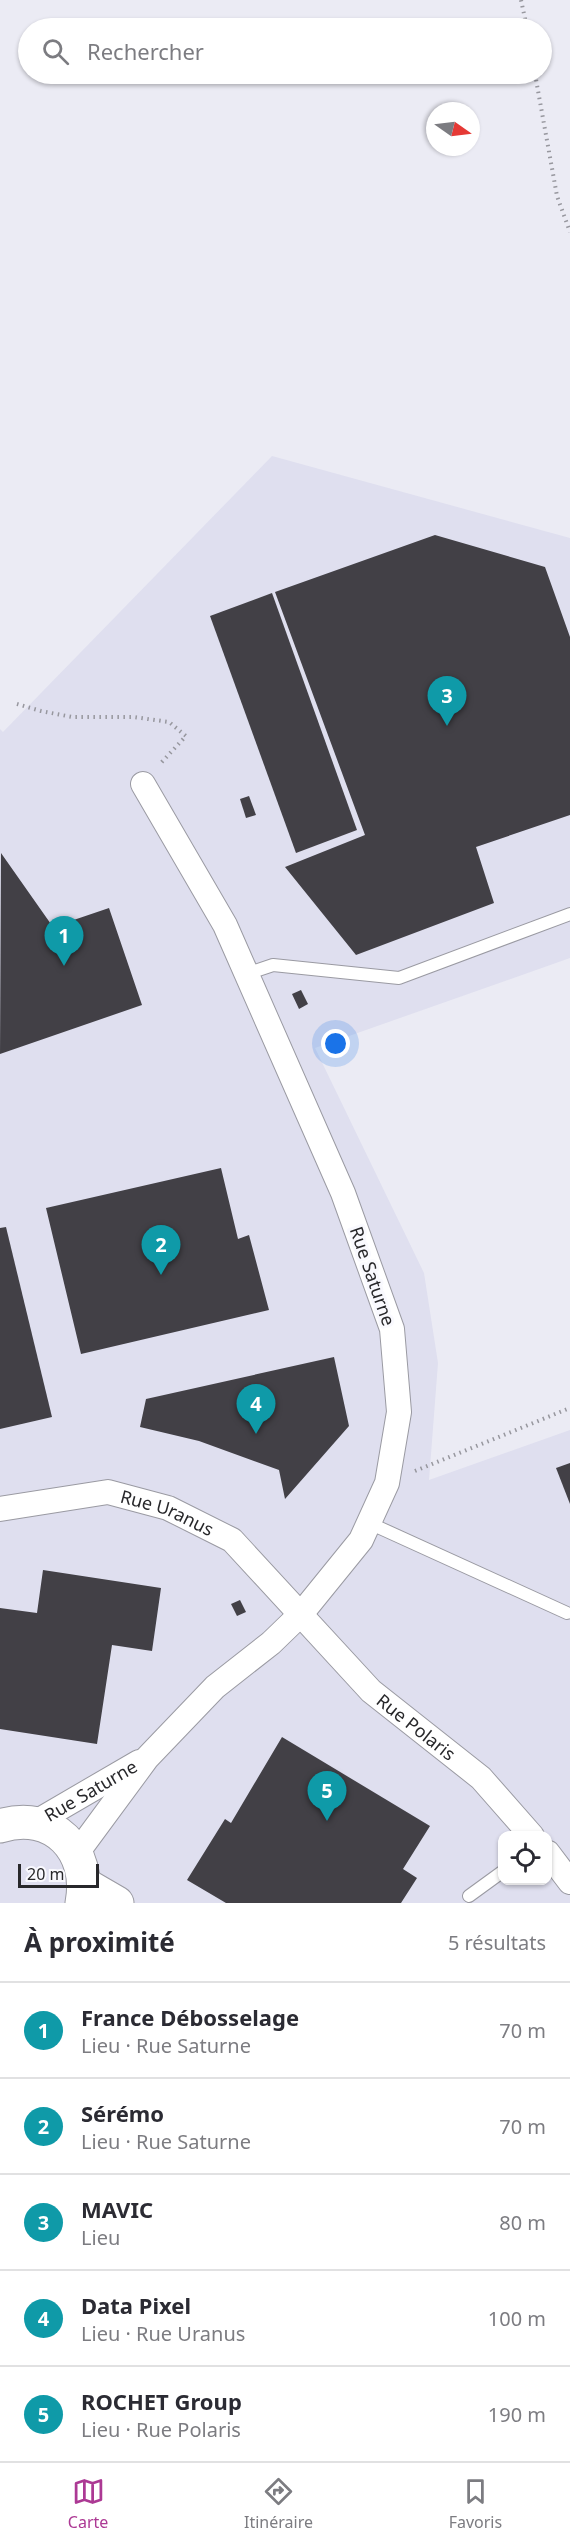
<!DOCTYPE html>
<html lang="fr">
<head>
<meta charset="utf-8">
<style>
  :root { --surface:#fff; --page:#f2f2f3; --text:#2b2b33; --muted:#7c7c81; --line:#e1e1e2; --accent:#ac3994 }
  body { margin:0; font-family:"Noto Sans",sans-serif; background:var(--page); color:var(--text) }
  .controls { position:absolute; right:18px; bottom:18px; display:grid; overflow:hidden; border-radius:12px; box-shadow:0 2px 4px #0004 }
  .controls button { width:54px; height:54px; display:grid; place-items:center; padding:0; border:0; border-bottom:2px solid var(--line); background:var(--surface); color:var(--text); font:30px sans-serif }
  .compass { position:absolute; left:426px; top:102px; width:54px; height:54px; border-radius:50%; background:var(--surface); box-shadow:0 2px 4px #0004; rotate:104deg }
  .scale { position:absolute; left:18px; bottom:15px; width:81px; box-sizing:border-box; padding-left:6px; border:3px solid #28282b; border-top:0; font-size:16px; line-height:21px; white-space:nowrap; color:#28282b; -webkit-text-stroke:4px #f9f9fe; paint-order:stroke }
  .you { position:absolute; left:336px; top:1044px; width:21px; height:21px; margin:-15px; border:4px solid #fff; border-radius:50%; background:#1a73e8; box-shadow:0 0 0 9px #1a73e833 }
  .badge { display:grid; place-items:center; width:39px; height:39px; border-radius:50%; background:var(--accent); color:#fff; font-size:20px; font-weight:700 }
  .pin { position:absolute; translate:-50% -50px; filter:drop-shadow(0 2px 3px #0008) }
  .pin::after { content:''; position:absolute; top:32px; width:21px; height:18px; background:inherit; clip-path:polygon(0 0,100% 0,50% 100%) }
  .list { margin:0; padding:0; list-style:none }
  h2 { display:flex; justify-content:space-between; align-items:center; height:78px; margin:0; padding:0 24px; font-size:26px }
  h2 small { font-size:20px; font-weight:400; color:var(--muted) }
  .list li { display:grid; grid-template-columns:39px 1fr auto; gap:18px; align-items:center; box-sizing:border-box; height:96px; padding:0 24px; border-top:2px solid var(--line) }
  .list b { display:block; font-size:22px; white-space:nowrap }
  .list p { margin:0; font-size:20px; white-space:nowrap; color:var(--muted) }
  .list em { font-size:20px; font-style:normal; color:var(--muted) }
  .icon { flex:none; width:33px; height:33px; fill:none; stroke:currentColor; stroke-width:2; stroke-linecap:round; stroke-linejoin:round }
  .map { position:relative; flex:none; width:570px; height:1903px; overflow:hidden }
  .search { position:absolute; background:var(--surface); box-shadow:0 2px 4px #0004; left:18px; right:18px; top:18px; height:66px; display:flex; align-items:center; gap:15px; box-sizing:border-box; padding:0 21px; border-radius:33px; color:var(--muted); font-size:22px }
  .sheet { height:558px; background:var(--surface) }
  nav { display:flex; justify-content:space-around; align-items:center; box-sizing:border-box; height:84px; border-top:2px solid var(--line); background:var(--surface); font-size:16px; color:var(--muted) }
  nav a { display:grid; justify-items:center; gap:3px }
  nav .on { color:var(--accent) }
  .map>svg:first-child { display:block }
  .built { fill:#dfdfef; fill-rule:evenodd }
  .building { fill:#424046 }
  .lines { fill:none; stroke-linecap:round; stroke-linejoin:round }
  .lane-casing { stroke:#9a9aa2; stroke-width:14 }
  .street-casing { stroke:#9a9aa2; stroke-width:26 }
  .secondary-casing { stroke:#9a9aa2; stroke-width:35 }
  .path { stroke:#97979e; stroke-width:4; stroke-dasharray:1.5 4.5; stroke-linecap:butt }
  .lane { stroke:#fff; stroke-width:12 }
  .street { stroke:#fff; stroke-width:24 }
  .secondary { stroke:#fff; stroke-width:33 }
  .labels { text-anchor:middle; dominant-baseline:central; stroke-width:6; stroke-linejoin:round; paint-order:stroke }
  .street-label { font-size:18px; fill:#28282b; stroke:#f9f9fe }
</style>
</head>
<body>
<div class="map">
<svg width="570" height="1903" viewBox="0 0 570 1903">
  <rect width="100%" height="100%" fill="#ebebf4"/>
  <path class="built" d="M272 456 570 538V958L315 1048 424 1273 438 1363 429 1480 570 1430V1903H0V729L3 732ZM502 1836H548V1880H502Z"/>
  <g class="building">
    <path d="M435 535 545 567 570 637V815L476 847 494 903 356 955 285 867 365 835 275 592Z"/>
    <path d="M272 593 357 830 296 853 210 616Z"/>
    <path d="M249 796 256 815 246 818 240 799Z"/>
    <path d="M1 853 53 927 109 908 142 1005 0 1054Z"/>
    <path d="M301 990 308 1004 299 1009 292 994Z"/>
    <path d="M221 1168 238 1239 249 1235 269 1310 81 1354 46 1208Z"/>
    <path d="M6 1227 52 1417 0 1429V1228Z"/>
    <path d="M334 1357 349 1426 285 1499 279 1470 199 1441 140 1427 146 1399Z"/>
    <path d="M570 1463V1504L556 1468Z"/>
    <path d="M43 1570 161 1588 152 1651 112 1645 97 1744 0 1729V1608L37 1613Z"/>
    <path d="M240 1600 246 1612 237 1616 231 1604Z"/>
    <path d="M282 1737 430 1826 403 1869 417 1878 401 1903H226L187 1880 225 1819 231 1823Z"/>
  </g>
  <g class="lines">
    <g class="lane-casing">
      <g id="lane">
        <path d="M246 974 273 965 399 978 570 914"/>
        <path d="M369 1523 567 1613"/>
        <path d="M469 1896 502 1872"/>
      </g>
    </g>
    <g class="street-casing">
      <g id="street">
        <path id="s1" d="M0 1509 108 1492 168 1508 232 1540 371 1691 481 1778 532 1836"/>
        <path id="s2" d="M36 1822 139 1762"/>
        <path d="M77 1853 147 1758 215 1687 271 1643 301 1614 361 1540 387 1483 399 1412 392 1329 343 1193 225 925 143 784"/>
        <path d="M548 1853 570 1882"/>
      </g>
    </g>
    <g class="secondary-casing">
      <g id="secondary">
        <path d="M0 1826C53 1809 92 1851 82 1903"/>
        <path d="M86 1885 117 1903"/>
      </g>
    </g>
    <g class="path">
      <path d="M521 0 527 28"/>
      <path d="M535 74 557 196 570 232"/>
      <path d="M17 704 41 711 72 717H134L169 722 186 736 159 765"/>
      <path d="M415 1471 570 1408"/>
    </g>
    <use href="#lane" class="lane"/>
    <use href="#street" class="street"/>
    <use href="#secondary" class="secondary"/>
  </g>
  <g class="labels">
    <g class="street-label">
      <text transform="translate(373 1276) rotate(71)">Rue Saturne</text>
      <text stroke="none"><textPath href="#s1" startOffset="172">Rue Uranus</textPath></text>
      <text stroke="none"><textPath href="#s1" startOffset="506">Rue Polaris</textPath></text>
      <text stroke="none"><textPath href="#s2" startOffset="63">Rue Saturne</textPath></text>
    </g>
  </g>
</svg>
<div class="controls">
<button><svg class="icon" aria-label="locate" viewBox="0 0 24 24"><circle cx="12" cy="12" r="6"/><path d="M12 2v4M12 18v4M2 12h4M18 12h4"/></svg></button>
</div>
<svg class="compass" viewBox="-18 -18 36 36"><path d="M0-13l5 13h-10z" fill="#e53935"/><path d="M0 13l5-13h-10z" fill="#7c7c81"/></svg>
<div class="scale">20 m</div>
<div class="you"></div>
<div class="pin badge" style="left:64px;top:966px;background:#0f9aa8">1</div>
<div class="pin badge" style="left:161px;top:1275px;background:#0f9aa8">2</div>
<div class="pin badge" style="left:447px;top:726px;background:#0f9aa8">3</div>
<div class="pin badge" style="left:256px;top:1434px;background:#0f9aa8">4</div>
<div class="pin badge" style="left:327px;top:1821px;background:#0f9aa8">5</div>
<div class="search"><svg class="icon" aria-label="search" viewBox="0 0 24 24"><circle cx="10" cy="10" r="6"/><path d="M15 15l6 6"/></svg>Rechercher</div>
</div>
<section class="sheet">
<h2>À proximité<small>5 résultats</small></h2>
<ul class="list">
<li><span class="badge" style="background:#0f9aa8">1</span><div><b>France Débosselage</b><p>Lieu · Rue Saturne</p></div><em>70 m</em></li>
<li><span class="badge" style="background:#0f9aa8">2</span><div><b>Sérémo</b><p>Lieu · Rue Saturne</p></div><em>70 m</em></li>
<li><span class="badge" style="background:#0f9aa8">3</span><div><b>MAVIC</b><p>Lieu</p></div><em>80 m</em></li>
<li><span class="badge" style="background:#0f9aa8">4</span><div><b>Data Pixel</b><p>Lieu · Rue Uranus</p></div><em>100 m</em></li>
<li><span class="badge" style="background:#0f9aa8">5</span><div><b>ROCHET Group</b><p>Lieu · Rue Polaris</p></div><em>190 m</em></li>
</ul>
</section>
<nav>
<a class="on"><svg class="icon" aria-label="map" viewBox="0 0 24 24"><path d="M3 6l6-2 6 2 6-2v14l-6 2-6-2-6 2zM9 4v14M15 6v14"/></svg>Carte</a>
<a><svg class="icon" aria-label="directions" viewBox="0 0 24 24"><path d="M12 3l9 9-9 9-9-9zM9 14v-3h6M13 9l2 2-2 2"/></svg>Itinéraire</a>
<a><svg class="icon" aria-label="saved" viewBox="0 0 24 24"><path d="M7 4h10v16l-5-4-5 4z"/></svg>Favoris</a>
</nav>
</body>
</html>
